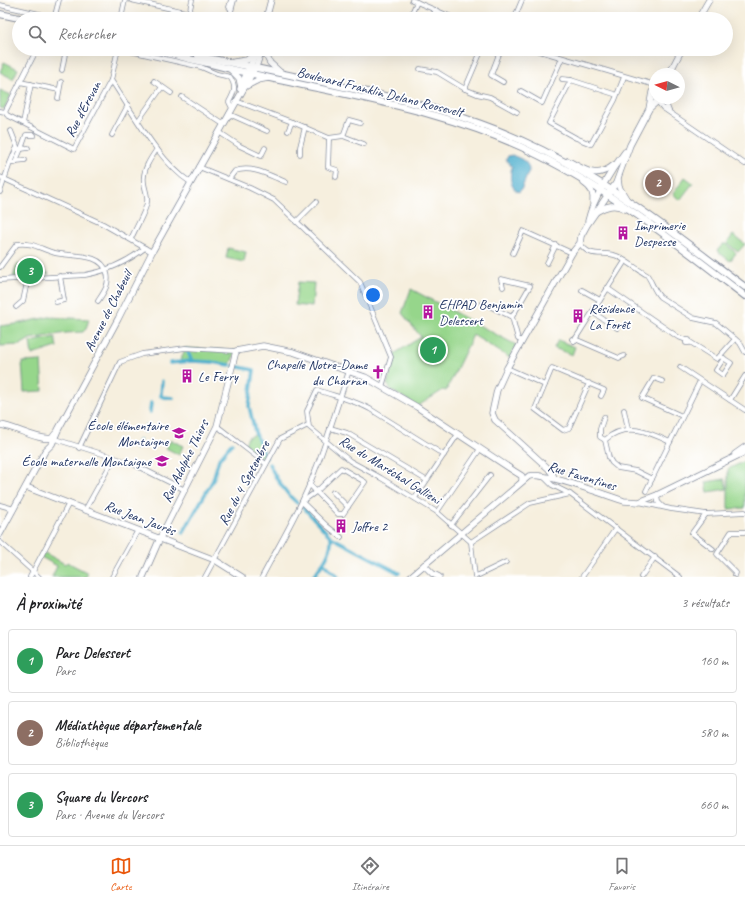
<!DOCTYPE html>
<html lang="fr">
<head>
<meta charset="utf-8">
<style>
  :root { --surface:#fff; --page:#f2f2f2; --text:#202124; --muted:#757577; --line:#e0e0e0; --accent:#ea580c }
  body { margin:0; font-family:Caveat,sans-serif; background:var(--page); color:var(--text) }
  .compass { position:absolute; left:649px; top:68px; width:36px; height:36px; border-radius:50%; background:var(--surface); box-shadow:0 4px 16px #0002; rotate:275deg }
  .you { position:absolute; left:373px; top:295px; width:14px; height:14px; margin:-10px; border:3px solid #fff; border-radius:50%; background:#1a73e8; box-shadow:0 0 0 6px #1a73e833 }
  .badge { display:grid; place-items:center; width:26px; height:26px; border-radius:50%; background:var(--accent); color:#fff; font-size:13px; font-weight:700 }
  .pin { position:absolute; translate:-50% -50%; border:2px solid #fff; box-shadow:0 1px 4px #0006 }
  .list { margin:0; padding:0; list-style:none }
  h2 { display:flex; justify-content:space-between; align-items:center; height:52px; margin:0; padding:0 16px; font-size:17px }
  h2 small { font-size:13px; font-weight:400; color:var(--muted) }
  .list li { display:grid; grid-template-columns:26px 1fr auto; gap:12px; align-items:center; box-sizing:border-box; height:64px; margin:0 8px 8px; padding:0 8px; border:1px solid var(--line); border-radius:4px }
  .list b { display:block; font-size:15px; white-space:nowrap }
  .list p { margin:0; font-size:13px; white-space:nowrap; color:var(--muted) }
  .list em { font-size:13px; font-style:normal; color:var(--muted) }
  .icon { flex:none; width:22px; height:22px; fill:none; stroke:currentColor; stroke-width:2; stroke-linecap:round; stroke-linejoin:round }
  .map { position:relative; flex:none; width:745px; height:577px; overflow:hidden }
  .search { position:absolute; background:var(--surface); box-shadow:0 4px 16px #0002; left:12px; right:12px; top:12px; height:44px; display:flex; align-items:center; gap:10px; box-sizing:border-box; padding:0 14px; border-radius:22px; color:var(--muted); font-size:15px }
  .sheet { height:268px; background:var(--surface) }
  nav { display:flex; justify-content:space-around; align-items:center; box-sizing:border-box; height:56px; border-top:1px solid var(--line); background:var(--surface); font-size:11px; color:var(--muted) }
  nav a { display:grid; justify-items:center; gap:2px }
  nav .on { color:var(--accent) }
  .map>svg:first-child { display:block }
  .green { fill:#96d68b; stroke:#588274 }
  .water { fill:#4eafcd; stroke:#346f96 }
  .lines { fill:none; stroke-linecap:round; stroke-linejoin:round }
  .canal { stroke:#4eafcd; stroke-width:3.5 }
  .street-casing { stroke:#888f9e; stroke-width:5.5 }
  .secondary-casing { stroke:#888f9e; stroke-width:7 }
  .primary-casing { stroke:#888f9e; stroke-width:8 }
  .street { stroke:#fff; stroke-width:4 }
  .secondary { stroke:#fff; stroke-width:5.5 }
  .primary { stroke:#fff; stroke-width:6 }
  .labels { text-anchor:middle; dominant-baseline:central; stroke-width:3.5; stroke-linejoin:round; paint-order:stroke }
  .street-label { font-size:14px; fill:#1b2f5e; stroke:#fff }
  .poi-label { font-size:14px; fill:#1b2f5e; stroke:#fff; text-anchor:start }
</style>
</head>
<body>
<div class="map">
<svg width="745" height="577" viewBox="0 0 745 577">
  <rect width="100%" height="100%" fill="#fff"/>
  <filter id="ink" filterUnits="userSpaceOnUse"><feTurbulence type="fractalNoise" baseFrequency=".025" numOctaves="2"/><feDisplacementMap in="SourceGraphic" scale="8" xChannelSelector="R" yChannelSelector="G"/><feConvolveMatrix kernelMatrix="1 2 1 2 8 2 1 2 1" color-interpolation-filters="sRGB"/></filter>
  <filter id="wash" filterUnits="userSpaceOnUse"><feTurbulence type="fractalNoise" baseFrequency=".012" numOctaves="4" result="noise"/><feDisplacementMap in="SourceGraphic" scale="16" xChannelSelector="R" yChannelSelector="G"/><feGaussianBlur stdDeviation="0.9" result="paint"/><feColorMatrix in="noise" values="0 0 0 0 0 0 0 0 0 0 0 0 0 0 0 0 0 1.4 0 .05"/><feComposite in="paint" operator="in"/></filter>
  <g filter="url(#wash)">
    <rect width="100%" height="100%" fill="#f6efde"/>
    <g class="green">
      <path d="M4 62 18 69 13 79 0 72Z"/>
      <path d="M0 90 11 95 4 109 0 108Z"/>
      <path d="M685 177 693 183 680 200 673 194Z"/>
      <path d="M733 235 745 244 738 252 727 243Z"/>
      <path d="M723 244H726L736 253 730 261 717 251Z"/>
      <path d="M228 248 246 252 244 262 226 258Z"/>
      <path d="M23 264 43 269 49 274 13 277 17 265Z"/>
      <path d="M298 282 314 283 312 307 295 305Z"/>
      <path d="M411 289 516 345 510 358 473 335 446 391 443 390 418 406 392 391 387 384 395 357 394 354 421 337 402 313Z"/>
      <path d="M49 317 89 319 86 329 83 332 66 333 30 339 20 345 0 346V326L16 324Z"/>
      <path d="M55 337 57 347 32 355 30 342Z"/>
      <path d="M558 340 575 347 572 355 554 348Z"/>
      <path d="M185 348 236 351 230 365 211 362 192 361 180 363Z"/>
      <path d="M41 361 43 391 24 392 22 362Z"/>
      <path d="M255 434 265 456 262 458 245 444 248 437Z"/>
      <path d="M171 440 183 446 179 455 166 448Z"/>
      <path d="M745 461V508L728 509V469Z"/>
      <path d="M725 479 727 489 708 492 706 482Z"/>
      <path d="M43 552 65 564 67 562 88 573 86 577H52L57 566 41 557Z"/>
    </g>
    <path class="water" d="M512 155C521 159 529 161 529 171L521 190 519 192C510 189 509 175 512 167L506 160 508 156Z"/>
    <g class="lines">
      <g class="canal">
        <path d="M187 350 192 361"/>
        <path d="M170 363 192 361 211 362 230 365"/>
        <path d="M234 366 254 370 249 406 255 432 266 458"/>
        <path d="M162 381 161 396 163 397 173 398"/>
        <path d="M150 412 151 403"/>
        <path d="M144 431 146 426"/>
        <path d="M136 448 139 441"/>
        <path d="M269 464C276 479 284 492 297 503"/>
        <path d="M303 507 331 537C333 551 321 566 313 577"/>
        <path d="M183 533 213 480 219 459 232 443"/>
        <path d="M331 537 399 573"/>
        <path d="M323 563 338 577"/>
      </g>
    </g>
  </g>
  <g filter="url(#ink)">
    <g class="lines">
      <g class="street-casing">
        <g id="street">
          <path d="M131 0 190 13"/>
          <path d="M231 0 229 7 231 9"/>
          <path d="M412 0 456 19"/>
          <path d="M0 5 61 19"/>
          <path d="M54 19 59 0"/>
          <path d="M121 19 125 0"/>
          <path d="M188 19 192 0"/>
          <path d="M229 19 234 0"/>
          <path d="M409 19 417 2"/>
          <path d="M431 19 436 10"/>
          <path d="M514 19 522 0"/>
          <path d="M121 49 201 67 217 74 230 77C237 87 234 93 229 102L232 108"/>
          <path d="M192 49 202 51"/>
          <path d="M501 49 491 75 503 82"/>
          <path d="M533 49 655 85"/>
          <path d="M420 69 437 72 465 89 477 94 490 97 517 112"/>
          <path d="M62 70 66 49"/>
          <path d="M562 79 571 80"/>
          <path d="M111 80C132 111 159 162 190 182"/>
          <path d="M154 81 171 93"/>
          <path d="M20 82 59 90"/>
          <path d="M465 89 482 49"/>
          <path d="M521 91 542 103 562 58"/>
          <path d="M617 95 571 80 549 123 576 138 591 144 615 100 624 77"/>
          <path d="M182 97 223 124"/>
          <path d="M58 98 61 82"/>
          <path d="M664 98 669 111"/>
          <path d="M655 99 663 108 745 164"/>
          <path d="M236 101 292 122 329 138 343 136 364 144"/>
          <path d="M0 111 5 112 7 115 74 149 111 80 118 49"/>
          <path d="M5 112 37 49"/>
          <path d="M229 114 267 131"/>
          <path d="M138 121 162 87"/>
          <path d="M23 123 31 84"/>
          <path d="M11 131 18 149"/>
          <path d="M288 131 292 122"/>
          <path d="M219 132 240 146 261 156 265 148"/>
          <path d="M112 135 128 105"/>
          <path d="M343 136 349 120 360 123"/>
          <path d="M329 138 328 167 337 170 336 177"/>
          <path d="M28 148 21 149 26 135H34"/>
          <path d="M300 154V147L305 127"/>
          <path d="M16 161 25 160"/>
          <path d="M199 167 250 188 274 200 360 282 391 357 382 387"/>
          <path d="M0 177 103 224 152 252"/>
          <path d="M229 179 235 171C253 165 270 176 286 182"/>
          <path d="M0 192 10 163H15L21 149H16L10 163"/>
          <path d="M296 222 316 202"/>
          <path d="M131 239C135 229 146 211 147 202 148 195 145 190 144 183 142 171 150 159 157 149"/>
          <path d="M580 243C590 260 604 250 617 256 627 261 637 269 647 275 652 282 654 291 660 297L693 318 716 323 740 343 745 352"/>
          <path d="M513 253 523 231 572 253"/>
          <path d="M547 263 556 245"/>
          <path d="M0 267 17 244C33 242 40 249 55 253 71 257 102 252 107 273 110 284 104 292 98 301"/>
          <path d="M0 280 85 275C108 271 127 262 145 248"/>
          <path d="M503 287 501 279 530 286 512 317"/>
          <path d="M607 288 678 337 686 340H689V343H686V340"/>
          <path d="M582 290 600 300"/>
          <path d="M56 302 64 300 60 276"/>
          <path d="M483 303 512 317"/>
          <path d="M16 307 23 301 28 278"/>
          <path d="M592 312 617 328"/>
          <path d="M512 317 518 339 522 341"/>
          <path d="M572 339 574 341 625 261"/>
          <path d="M575 339 619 358 624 356"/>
          <path d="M690 342 717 359 735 339"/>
          <path d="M720 356 731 363 723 375 716 370 724 358"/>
          <path d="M680 367 745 410"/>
          <path d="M507 368 545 385"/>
          <path d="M662 381 654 378 642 398 682 416"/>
          <path d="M589 383 569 428 563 430 535 409 552 368 604 390 601 396"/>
          <path d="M730 400 745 376"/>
          <path d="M624 410 628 429"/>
          <path d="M604 417 600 429V437L605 440"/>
          <path d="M217 426 266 464"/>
          <path d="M330 428 347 433 426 480"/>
          <path d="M55 439 131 463 185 490"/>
          <path d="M79 448 120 362 142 354 185 348 236 351"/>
          <path d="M444 455 370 409C354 400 334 396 317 390L307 411 309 427 350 461 381 478 437 512 471 542 475 577"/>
          <path d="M543 476 552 485 570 494 680 577"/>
          <path d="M652 479 636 471 618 468 612 463 609 458 605 440C625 421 649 432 670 442"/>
          <path d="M309 484 338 514H343L365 482 341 468 317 491 302 502 327 526 341 537"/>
          <path d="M646 491 700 381"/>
          <path d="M333 492 348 507"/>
          <path d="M657 495 658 502 663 507"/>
          <path d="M415 498 458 434"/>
          <path d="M639 502 671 509 706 514 745 512"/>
          <path d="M0 505 14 509"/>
          <path d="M85 510 114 458"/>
          <path d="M437 512 480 449"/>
          <path d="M706 514 692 533 713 549"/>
          <path d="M451 525 490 475"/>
          <path d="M0 542 39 577"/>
          <path d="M471 542 530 503 570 494"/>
          <path d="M735 575 736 573 717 554 731 532H745"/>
          <path d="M475 576 479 575 506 562"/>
          <path d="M30 577 69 503"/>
          <path d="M112 577 138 530"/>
          <path d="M205 577 280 439 308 425"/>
          <path d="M262 577C275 552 290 527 302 501 322 459 334 415 349 371"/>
          <path d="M582 577 616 528"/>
          <path d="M641 577 655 557"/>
        </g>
      </g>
      <g class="secondary-casing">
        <g id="secondary">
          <path d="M266 19 271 0"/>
          <path d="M698 19 709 0"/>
          <path d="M263 49 270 63 281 73"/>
          <path d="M234 62 247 60 256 52"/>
          <path d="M230 69 239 78 241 87"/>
          <path d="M669 74 682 49"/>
          <path d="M246 86 258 80 268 78"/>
          <path d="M240 89 245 77 258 49"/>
          <path d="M651 107 661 98"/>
          <path d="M568 161C586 170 596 180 614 165"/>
          <path d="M618 179 619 187 627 200"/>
          <path d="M584 183C592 188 594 194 593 203"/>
          <path d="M596 212C606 206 615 203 625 209"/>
          <path d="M588 221C593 199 611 170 625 152"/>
          <path d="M0 425C13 426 41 442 52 438L55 434"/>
          <path d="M735 454 745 447"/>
          <path d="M554 478 553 475 549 469 495 420 492 413 497 390 507 368 572 253 580 243 581 236 587 225 616 183 630 145 649 109 652 92 655 89"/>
          <path d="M26 487 215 560 242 577"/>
          <path d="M0 534 45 451 52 444 58 430 118 319 152 252 248 81 257 64 262 49"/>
          <path d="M424 565 433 574 439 577"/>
          <path d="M143 577 160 538 217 426 236 351 263 346 293 352 365 377 417 407 514 471 522 476V481"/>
          <path d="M410 577 529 476C545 472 605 495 624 501L639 502 657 495 745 452"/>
        </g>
      </g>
      <g class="primary-casing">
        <g id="primary">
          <path d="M0 14 24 19"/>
          <path d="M148 49C184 57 220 67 257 75 352 97 450 110 538 155 613 192 679 245 745 296"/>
          <path d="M198 56C247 66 295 76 344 87 412 101 480 119 542 150 616 187 680 238 745 287"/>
        </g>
      </g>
      <use href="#street" class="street"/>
      <use href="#secondary" class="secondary"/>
      <use href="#primary" class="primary"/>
    </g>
  </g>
  <defs>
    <g id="building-bare" transform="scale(1.08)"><path d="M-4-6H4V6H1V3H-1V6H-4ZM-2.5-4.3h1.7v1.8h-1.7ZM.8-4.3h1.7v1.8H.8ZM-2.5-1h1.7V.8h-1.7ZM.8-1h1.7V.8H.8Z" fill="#b5179e" stroke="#fff" stroke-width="2.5" paint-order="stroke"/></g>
    <g id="church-bare" transform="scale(1.08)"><path d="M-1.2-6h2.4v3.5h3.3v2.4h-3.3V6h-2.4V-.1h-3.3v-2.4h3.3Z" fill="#b5179e" stroke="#fff" stroke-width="2.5" paint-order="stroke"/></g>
    <g id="school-bare" transform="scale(1.08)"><path d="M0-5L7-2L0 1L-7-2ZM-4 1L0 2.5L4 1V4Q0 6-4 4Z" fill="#b5179e" stroke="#fff" stroke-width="2.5" paint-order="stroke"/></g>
  </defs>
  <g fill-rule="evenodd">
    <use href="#building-bare" x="623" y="233"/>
    <use href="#building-bare" x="428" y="312"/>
    <use href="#building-bare" x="578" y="316"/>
    <use href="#church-bare" x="378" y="372"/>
    <use href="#building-bare" x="187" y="376"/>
    <use href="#school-bare" x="179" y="433"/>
    <use href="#school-bare" x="162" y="461"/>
    <use href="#building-bare" x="341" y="526"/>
  </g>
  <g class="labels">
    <g class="street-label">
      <text transform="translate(380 92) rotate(14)">Boulevard Franklin Delano Roosevelt</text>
      <text transform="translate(83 109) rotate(-62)">Rue d'Erevan</text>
      <text transform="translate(108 311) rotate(-63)">Avenue de Chabeuil</text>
      <text transform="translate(185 461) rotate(-64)">Rue Adolphe Thiers</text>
      <text transform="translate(390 470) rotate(32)">Rue du Maréchal Gallieni</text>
      <text transform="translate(582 476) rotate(17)">Rue Faventines</text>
      <text transform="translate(244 483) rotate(-62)">Rue du 4 Septembre</text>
      <text transform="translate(140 518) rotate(21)">Rue Jean Jaurès</text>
    </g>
    <g class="poi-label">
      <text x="634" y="225">Imprimerie<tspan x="634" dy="16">Despesse</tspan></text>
      <text x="439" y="304">EHPAD Benjamin<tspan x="439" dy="16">Delessert</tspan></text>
      <text x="589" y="308">Résidence<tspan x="589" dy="16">La Forêt</tspan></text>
      <text x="367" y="364" text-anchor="end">Chapelle Notre-Dame<tspan x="367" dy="16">du Charran</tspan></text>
      <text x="198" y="376">Le Ferry</text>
      <text x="168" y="425" text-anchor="end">École élémentaire<tspan x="168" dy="16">Montaigne</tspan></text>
      <text x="151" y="461" text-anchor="end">École maternelle Montaigne</text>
      <text x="352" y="526">Joffre 2</text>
    </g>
  </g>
</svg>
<svg class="compass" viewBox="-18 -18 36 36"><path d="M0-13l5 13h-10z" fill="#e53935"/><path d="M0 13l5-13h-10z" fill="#757577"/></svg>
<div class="you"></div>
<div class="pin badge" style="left:433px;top:350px;background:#2e9e5b">1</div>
<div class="pin badge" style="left:658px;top:183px;background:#8d6e63">2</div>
<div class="pin badge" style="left:30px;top:271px;background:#2e9e5b">3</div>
<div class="search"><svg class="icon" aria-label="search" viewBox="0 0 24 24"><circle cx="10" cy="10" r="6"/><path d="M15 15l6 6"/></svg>Rechercher</div>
</div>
<section class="sheet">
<h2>À proximité<small>3 résultats</small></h2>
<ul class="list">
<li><span class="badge" style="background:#2e9e5b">1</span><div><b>Parc Delessert</b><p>Parc</p></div><em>160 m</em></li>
<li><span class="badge" style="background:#8d6e63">2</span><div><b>Médiathèque départementale</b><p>Bibliothèque</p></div><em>580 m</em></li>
<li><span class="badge" style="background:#2e9e5b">3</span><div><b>Square du Vercors</b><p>Parc · Avenue du Vercors</p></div><em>660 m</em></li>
</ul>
</section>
<nav>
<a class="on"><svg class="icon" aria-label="map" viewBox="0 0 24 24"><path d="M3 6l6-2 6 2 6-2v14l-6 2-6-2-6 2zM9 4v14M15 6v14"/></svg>Carte</a>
<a><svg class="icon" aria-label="directions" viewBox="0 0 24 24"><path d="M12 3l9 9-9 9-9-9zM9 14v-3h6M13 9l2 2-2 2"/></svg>Itinéraire</a>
<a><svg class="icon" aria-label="saved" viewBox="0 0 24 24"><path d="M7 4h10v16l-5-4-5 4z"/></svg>Favoris</a>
</nav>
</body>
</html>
